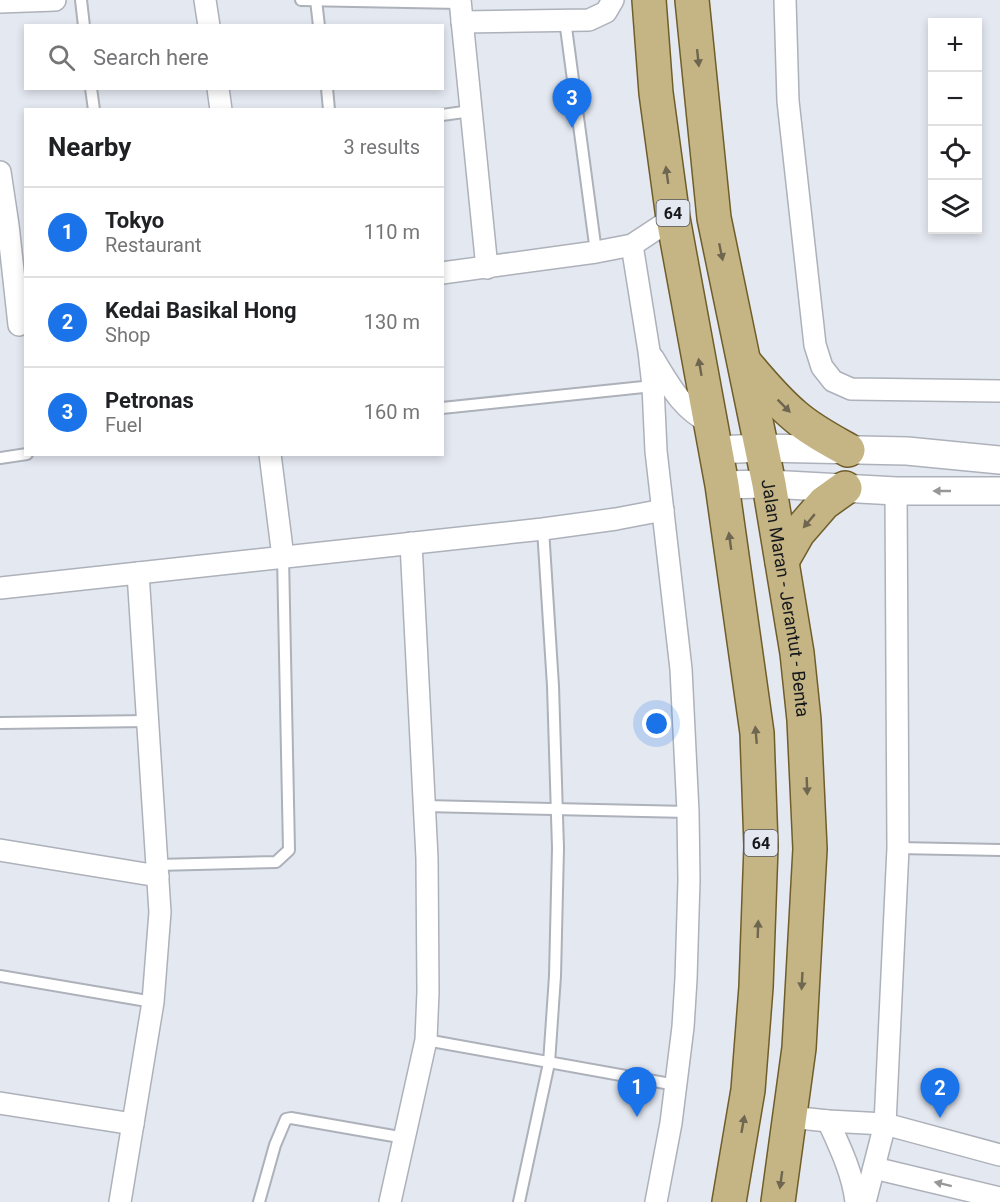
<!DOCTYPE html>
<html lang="en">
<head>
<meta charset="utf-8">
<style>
  :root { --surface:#fff; --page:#f6f6f6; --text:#202124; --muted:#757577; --line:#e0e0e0; --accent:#1a73e8 }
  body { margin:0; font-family:Roboto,sans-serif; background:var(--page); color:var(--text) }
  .controls { position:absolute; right:18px; top:18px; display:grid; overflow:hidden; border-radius:0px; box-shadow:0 3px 9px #0003 }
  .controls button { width:54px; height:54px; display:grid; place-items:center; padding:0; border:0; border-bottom:2px solid var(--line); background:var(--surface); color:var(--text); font:30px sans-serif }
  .you { position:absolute; left:657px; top:724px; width:21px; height:21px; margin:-15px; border:4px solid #fff; border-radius:50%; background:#1a73e8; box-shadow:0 0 0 9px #1a73e833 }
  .badge { display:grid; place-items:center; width:39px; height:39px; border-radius:50%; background:var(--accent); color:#fff; font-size:20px; font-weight:700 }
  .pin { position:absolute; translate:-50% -50px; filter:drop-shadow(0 2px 3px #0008) }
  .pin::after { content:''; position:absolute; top:32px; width:21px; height:18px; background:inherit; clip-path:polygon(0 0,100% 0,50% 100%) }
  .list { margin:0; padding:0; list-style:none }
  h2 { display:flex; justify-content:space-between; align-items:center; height:78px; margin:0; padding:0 24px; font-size:26px }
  h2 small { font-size:20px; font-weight:400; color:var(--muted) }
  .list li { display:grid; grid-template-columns:39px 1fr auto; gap:18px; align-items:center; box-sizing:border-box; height:90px; padding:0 24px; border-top:2px solid var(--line) }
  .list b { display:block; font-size:22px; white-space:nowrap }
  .list p { margin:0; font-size:20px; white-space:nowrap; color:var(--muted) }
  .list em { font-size:20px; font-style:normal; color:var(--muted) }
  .icon { flex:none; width:33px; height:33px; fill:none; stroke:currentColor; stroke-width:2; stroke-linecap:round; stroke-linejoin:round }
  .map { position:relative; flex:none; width:1000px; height:1202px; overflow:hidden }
  .search { position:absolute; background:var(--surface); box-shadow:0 3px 9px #0003; left:24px; top:24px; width:420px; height:66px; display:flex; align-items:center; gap:15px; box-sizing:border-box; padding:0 21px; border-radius:0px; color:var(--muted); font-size:22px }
  .panel { position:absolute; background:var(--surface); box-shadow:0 3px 9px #0003; left:24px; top:108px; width:420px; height:348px; border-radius:0px }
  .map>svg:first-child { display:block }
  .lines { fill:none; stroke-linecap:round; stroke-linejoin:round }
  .service-casing { stroke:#adb1ba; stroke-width:14 }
  .minor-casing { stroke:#adb1ba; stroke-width:24 }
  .tertiary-casing { stroke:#adb1ba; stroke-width:30 }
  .primary-casing { stroke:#6f5e2a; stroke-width:36 }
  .service { stroke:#fff; stroke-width:10 }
  .minor { stroke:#fff; stroke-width:21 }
  .tertiary { stroke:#fff; stroke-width:27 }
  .primary { stroke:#c5b584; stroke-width:33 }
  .oneway { fill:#6e6650 }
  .oneway2 { fill:#979799 }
  .labels { text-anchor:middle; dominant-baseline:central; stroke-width:4.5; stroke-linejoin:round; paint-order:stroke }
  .shield { fill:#e4e8f1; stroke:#54565c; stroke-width:1.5 }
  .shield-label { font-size:16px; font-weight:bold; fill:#17181c }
  .street-label { font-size:18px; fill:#17181c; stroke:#e4e8f1 }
</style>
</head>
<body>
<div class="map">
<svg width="1000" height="1202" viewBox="0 0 1000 1202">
  <rect width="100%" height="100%" fill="#e4e8f1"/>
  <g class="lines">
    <g class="service-casing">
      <g id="service">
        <path d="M81 0 84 26"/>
        <path d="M301 0 460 3"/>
        <path d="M316 0 319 26"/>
        <path d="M565 20 596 252"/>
        <path d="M91 88 94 110"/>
        <path d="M327 88 329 110"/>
        <path d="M442 115 471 111"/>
        <path d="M442 408 653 386"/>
        <path d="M0 458 27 454"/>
        <path d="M0 723 148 721"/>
        <path d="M425 806 688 812"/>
        <path d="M898 848 1000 850"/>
        <path d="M157 865 276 862 289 850 283 557"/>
        <path d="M0 976 153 1002"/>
        <path d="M426 1040 676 1085"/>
        <path d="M259 1202 275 1145 286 1119 291 1118 405 1138"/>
        <path d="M519 1202 549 1063 555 976 558 848 553 686 543 529"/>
      </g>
    </g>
    <g class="minor-casing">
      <g id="minor">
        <path d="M205 0 209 26"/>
        <path d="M460 0 487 268"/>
        <path d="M785 0 788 101 815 345 822 367 833 381 851 389 1000 391"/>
        <path d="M0 2 55 0"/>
        <path d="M462 22 589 20 606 12 613 0"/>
        <path d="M218 88 221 110"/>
        <path d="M0 172 8 225 19 325"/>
        <path d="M632 245 649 351 653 386 656 451 681 669 688 812 689 880 686 979 683 1027 671 1123 656 1202"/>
        <path d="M442 273 596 252 632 245 673 218"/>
        <path d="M653 358C670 386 681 408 711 424"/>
        <path d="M270 454 283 557"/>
        <path d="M0 588 543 529 616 519 663 510"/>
        <path d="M0 850 158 876"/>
        <path d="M0 1103 133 1124"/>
        <path d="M790 1117 828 1121 885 1124 1000 1155"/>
        <path d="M828 1121C840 1147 853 1174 856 1202"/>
        <path d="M874 1168 1000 1198"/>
        <path d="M120 1202 153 1002 160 912 138 573"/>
        <path d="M390 1202 426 1040 428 992 427 858 411 543"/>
        <path d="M865 1202 885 1124 898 848 896 491"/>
      </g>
    </g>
    <g class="tertiary-casing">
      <g id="tertiary">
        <path d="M715 450 762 448 907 451 1000 460"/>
        <path d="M722 485 769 484 896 491H1000"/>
      </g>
    </g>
    <g class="primary-casing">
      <g id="primary">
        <path d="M649 0 656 93 673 218 722 485 757 733 761 846 756 987 748 1090 729 1202"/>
        <path id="s1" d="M692 0 714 218 769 484 797 653 804 720 810 849 799 1048 778 1202"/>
        <path d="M746 364C761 382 777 401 795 416 811 430 830 440 848 450"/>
        <path d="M782 561 798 533 824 503 845 488"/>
      </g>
    </g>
    <use href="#service" class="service"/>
    <use href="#minor" class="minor"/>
    <use href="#tertiary" class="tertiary"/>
    <use href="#primary" class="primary"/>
  </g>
  <defs><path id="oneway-solid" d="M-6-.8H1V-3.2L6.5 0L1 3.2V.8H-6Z" transform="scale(1.5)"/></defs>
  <g class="oneway">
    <use href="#oneway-solid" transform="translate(698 58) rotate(84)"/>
    <use href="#oneway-solid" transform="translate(667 175) rotate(-98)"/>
    <use href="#oneway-solid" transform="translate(721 252) rotate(78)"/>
    <use href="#oneway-solid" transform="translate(700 367) rotate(-100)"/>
    <use href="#oneway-solid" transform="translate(784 406) rotate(45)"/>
    <use href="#oneway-solid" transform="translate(809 521) rotate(130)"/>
    <use href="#oneway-solid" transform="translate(730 541) rotate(-98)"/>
    <use href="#oneway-solid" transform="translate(756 735) rotate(-95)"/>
    <use href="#oneway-solid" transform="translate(807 786) rotate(88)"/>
    <use href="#oneway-solid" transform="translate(758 929) rotate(-88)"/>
    <use href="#oneway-solid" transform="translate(802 981) rotate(93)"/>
    <use href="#oneway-solid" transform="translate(743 1124) rotate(-80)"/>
    <use href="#oneway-solid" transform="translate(781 1180) rotate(98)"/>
  </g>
  <g class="oneway2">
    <use href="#oneway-solid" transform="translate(942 491) rotate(-180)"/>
    <use href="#oneway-solid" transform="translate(943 1184) rotate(-166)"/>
  </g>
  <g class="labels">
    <g class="shield">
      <rect x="656.5" y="200" width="33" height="26" rx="4.5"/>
      <rect x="744.5" y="830" width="33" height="26" rx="4.5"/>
    </g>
    <g class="shield-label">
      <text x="673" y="213">64</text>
      <text x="761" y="843">64</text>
    </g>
    <g class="street-label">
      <text stroke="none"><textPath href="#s1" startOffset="606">Jalan Maran - Jerantut - Benta</textPath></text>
    </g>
  </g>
</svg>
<div class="controls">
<button>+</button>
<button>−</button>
<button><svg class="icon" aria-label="locate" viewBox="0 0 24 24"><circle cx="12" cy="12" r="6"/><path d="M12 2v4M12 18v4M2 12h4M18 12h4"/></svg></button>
<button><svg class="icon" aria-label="layers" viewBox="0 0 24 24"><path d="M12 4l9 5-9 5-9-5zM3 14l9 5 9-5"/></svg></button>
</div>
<div class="you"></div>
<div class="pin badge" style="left:637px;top:1117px">1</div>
<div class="pin badge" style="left:940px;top:1118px">2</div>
<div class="pin badge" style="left:572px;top:128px">3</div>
<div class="search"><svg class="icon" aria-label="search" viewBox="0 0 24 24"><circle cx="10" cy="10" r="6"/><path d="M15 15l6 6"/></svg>Search here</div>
<section class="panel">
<h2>Nearby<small>3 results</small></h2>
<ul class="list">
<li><span class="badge">1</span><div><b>Tokyo</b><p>Restaurant</p></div><em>110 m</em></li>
<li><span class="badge">2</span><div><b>Kedai Basikal Hong</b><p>Shop</p></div><em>130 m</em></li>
<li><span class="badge">3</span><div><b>Petronas</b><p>Fuel</p></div><em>160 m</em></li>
</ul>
</section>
</div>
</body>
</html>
